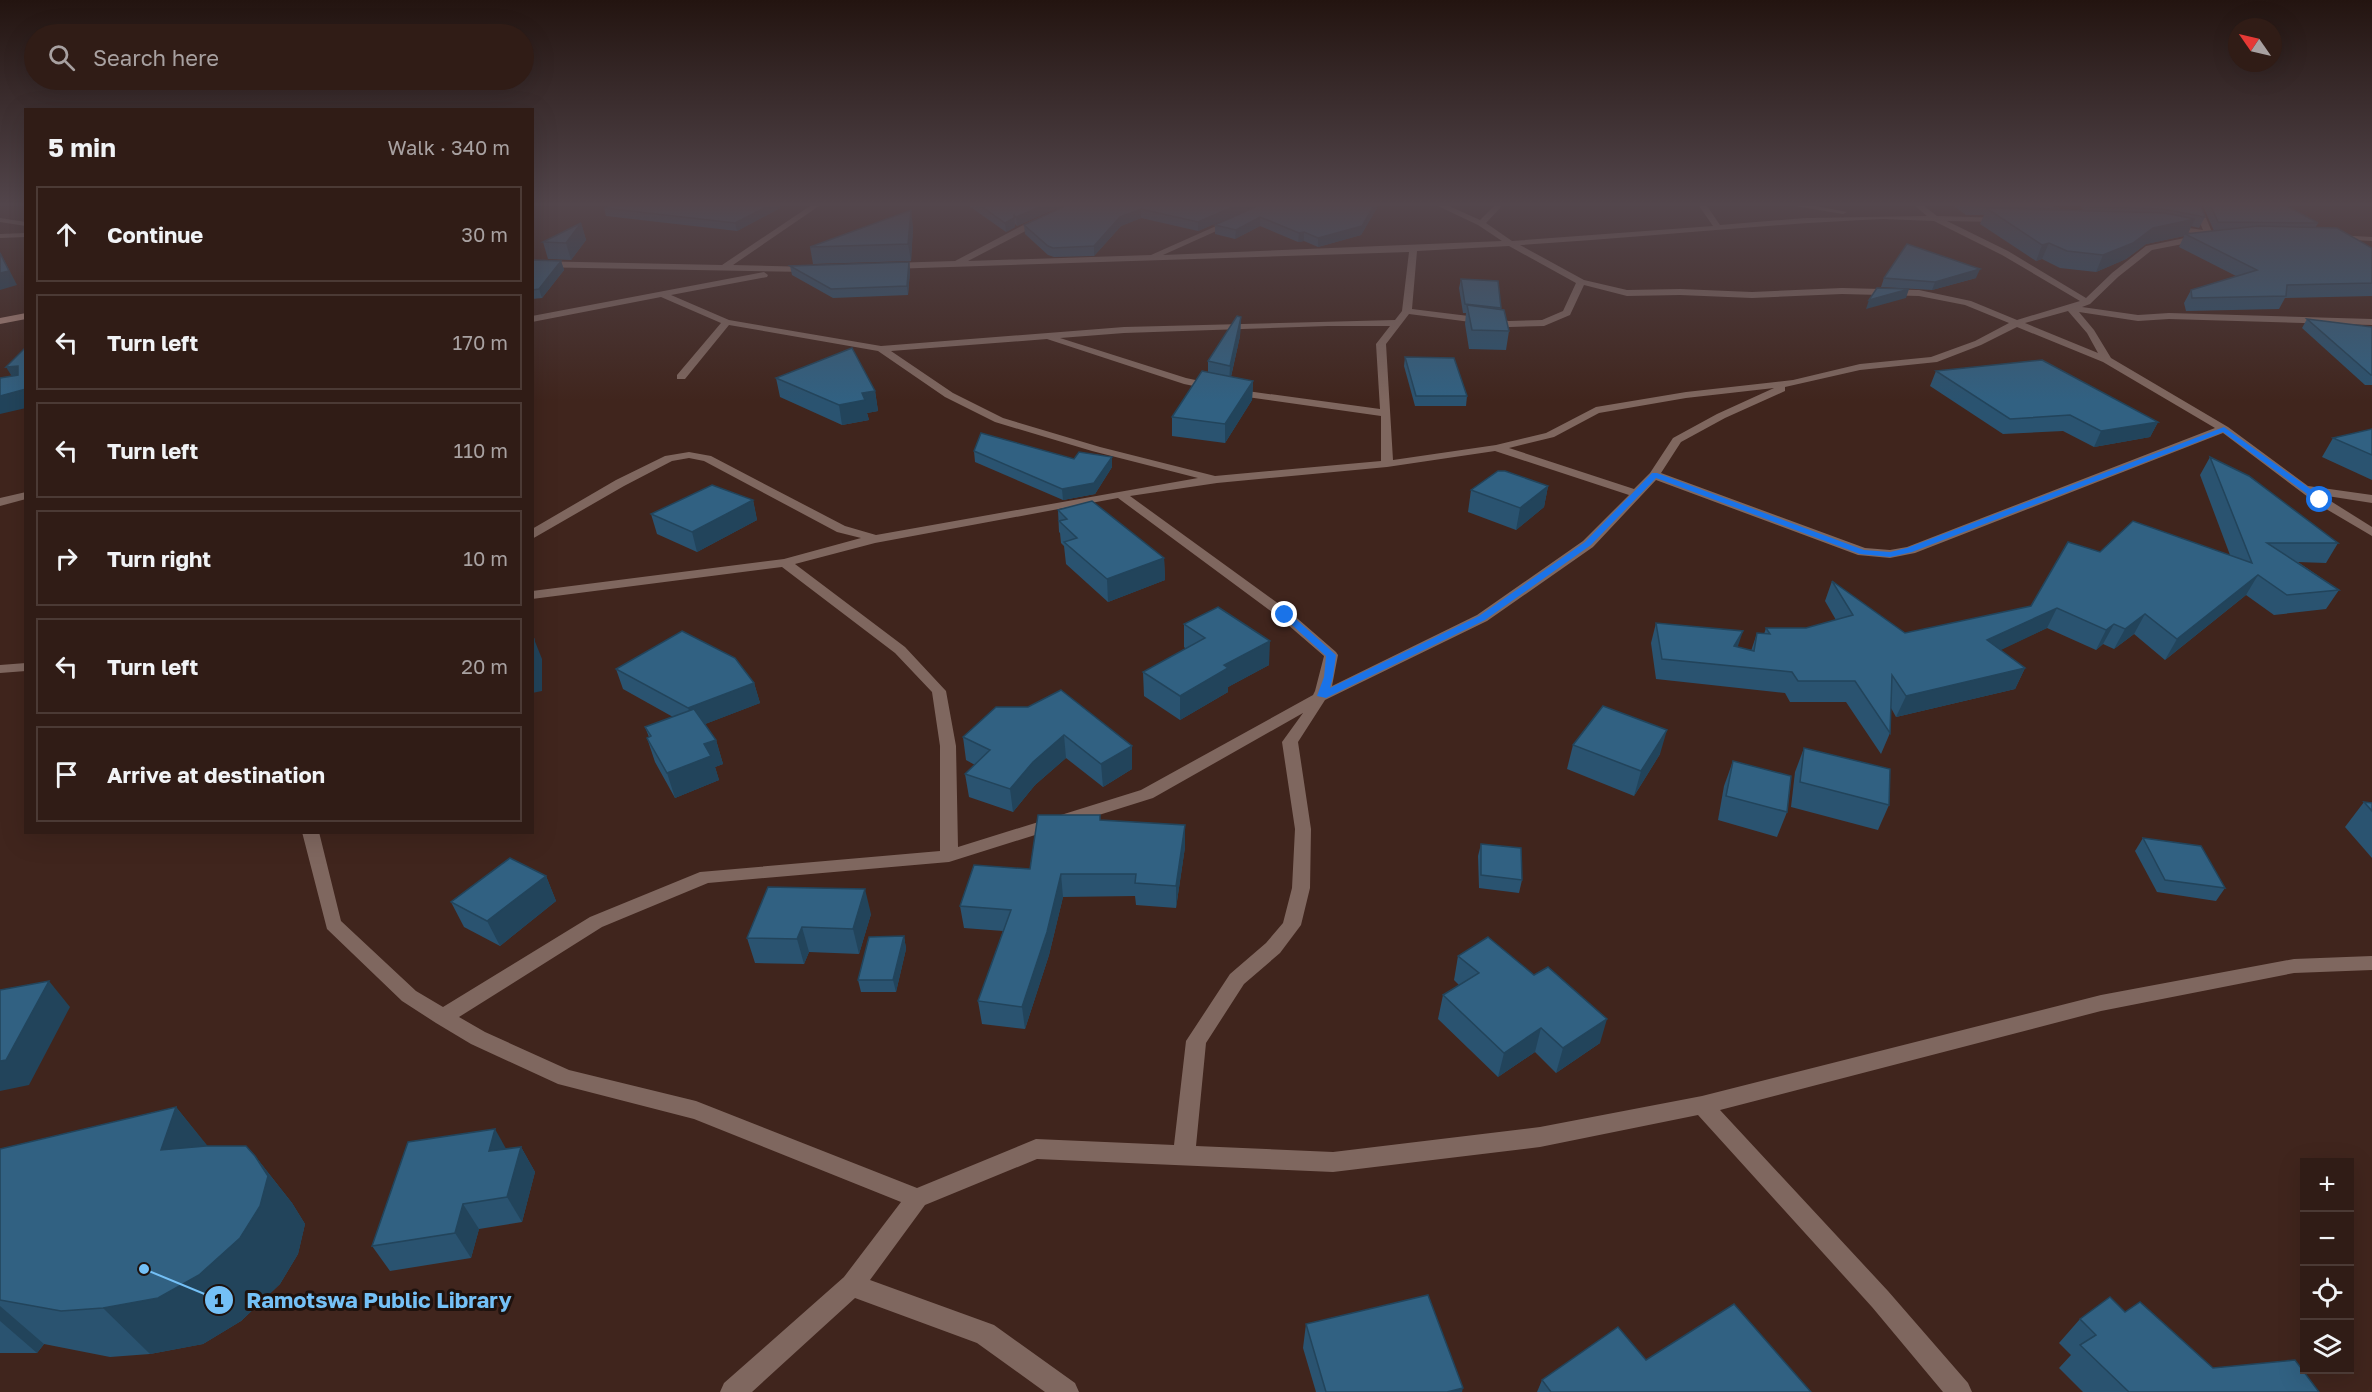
<!DOCTYPE html>
<html lang="en">
<head>
<meta charset="utf-8">
<style>
  :root { --surface:#301c16; --page:#38251f; --text:#f1f3f6; --muted:#a8a1a1; --line:#4b3a35 }
  body { margin:0; font-family:"Golos Text",sans-serif; background:var(--page); color:var(--text) }
  .controls { position:absolute; right:18px; bottom:18px; display:grid; overflow:hidden; border-radius:0px; box-shadow:0 6px 24px #0002 }
  .controls button { width:54px; height:54px; display:grid; place-items:center; padding:0; border:0; border-bottom:2px solid var(--line); background:var(--surface); color:var(--text); font:30px sans-serif }
  .compass { position:absolute; left:2228px; top:18px; width:54px; height:54px; border-radius:50%; background:var(--surface); box-shadow:0 6px 24px #0002; rotate:304deg }
  .stop { position:absolute; width:18px; height:18px; margin:-14px; border:4px solid #1a73e8; border-radius:50%; background:#fff }
  .stop.end { background:#1a73e8; border-color:#fff; box-shadow:0 2px 6px #0008 }
  .list { margin:0; padding:0; list-style:none }
  h2 { display:flex; justify-content:space-between; align-items:center; height:78px; margin:0; padding:0 24px; font-size:26px }
  h2 small { font-size:20px; font-weight:400; color:var(--muted) }
  .list li { display:grid; grid-template-columns:39px 1fr auto; gap:18px; align-items:center; box-sizing:border-box; height:96px; margin:0 12px 12px; padding:0 12px; border:2px solid var(--line); border-radius:0px }
  .list b { display:block; font-size:22px; white-space:nowrap }
  .list em { font-size:20px; font-style:normal; color:var(--muted) }
  .icon { flex:none; width:33px; height:33px; fill:none; stroke:currentColor; stroke-width:2; stroke-linecap:round; stroke-linejoin:round }
  .map { position:relative; flex:none; width:2372px; height:1392px; overflow:hidden }
  .search { position:absolute; background:var(--surface); box-shadow:0 6px 24px #0002; left:24px; top:24px; width:510px; height:66px; display:flex; align-items:center; gap:15px; box-sizing:border-box; padding:0 21px; border-radius:33px; color:var(--muted); font-size:22px }
  .panel { position:absolute; background:var(--surface); box-shadow:0 6px 24px #0002; left:24px; top:108px; width:510px; height:726px; border-radius:0px }
  .map>svg:first-child { display:block }
  .lines { fill:none; stroke-linecap:round; stroke-linejoin:round }
  .street { fill:#7f675f; fill-rule:evenodd }
  .secondary { fill:#ae877b; fill-rule:evenodd }
  .wall { fill:#2a5370 }
  .shaded-wall { fill:#22445b }
  .building { fill:#316182; stroke:#22445b; stroke-width:1.5 }
  .route { fill:#1a73e8 }
  .leader { fill:none; stroke:#74c0f6; stroke-width:2 }
  .callout-dot { fill:#74c0f6; stroke:#1e120e; stroke-width:2 }
  .mark-label { font-size:18px; text-anchor:middle; font-weight:bold; fill:#111 }
  .callout-label { font-size:22px; text-anchor:middle; font-weight:bold; fill:#74c0f6; stroke:#1e120e; stroke-width:6; stroke-linejoin:round; paint-order:stroke }
</style>
</head>
<body>
<div class="map">
<svg width="2372" height="1392" viewBox="0 0 2372 1392">
  <rect width="100%" height="100%" fill="#40251d"/>
  <g class="lines">
    <g class="street">
      <path d="M810 206H819L733 265 812 267V271L809 272 532 267V261L722 265Z"/>
      <path d="M1068 206H1079L1035 226 968 261 1151 255 1261 206H1272L1163 255 1502 241 1478 225 1438 206H1449L1480 220 1494 206H1502L1486 223 1512 241 1713 226 1699 206H1707L1720 225 1806 218 1927 216 1915 206H1924L1937 216 2004 218V222H2001L1947 221 2008 251 2086 298 2112 273 2146 246 2199 235 2165 227 2169 225 2203 230 2193 206H2201L2212 232 2219 233V237L2152 250 2118 277 2090 304 2082 307 2138 315 2169 313 2372 319V325L2169 319 2138 321 2079 312 2094 330 2111 358 2228 427 2308 486 2372 495V503L2321 495 2372 527V536L2316 503 2223 433 1915 553 1890 558 1858 555 1656 480 1593 547 1487 621 1325 700 1298 742 1311 829 1310 888 1301 925 1280 953 1244 984 1206 1043 1196 1146 1333 1152 1540 1127 1702 1096 2101 995 2294 959 2372 956V970L2294 973 2101 1011 1720 1110 1888 1291 1968 1383 1972 1392H1943L1872 1307 1698 1115 1540 1147 1333 1172 1037 1159 925 1205 870 1280 994 1325 1075 1383 1079 1392H1045L977 1343 855 1298 752 1392H720L724 1383 844 1277 901 1202 694 1119 558 1084 471 1044 436 1023 402 1001 327 929 302 832H319L341 921 416 991 443 1007 590 917 700 872 940 851V746L932 692 895 653 782 567 532 599V591L784 559 861 538 837 532 704 461 689 458 672 461 624 486 532 539V529L616 480 665 456 689 452 711 456 845 526 876 535 1198 478 1092 451 995 422 945 397 878 351 729 325 685 379H677V375L721 323 661 297 532 322V316L764 272 768 275 767 277 671 295 729 320 881 346 1124 327 1395 320 1402 311 1409 252 890 269 886 266 890 263 955 261 1029 222ZM1883 219 1934 221 2002 255 2080 301 2017 320 1971 301 1919 290 1842 288 1752 292 1680 289 1627 290 1584 280 1520 245C1641 238 1762 224 1883 219ZM1509 246 1576 283 1563 311 1542 320 1509 321 1412 309 1417 251ZM1584 285 1627 296 1680 295 1752 298 1842 294 1919 296 1965 305 2009 323 1975 341 1931 357 1860 364 1793 380 1686 392 1596 407 1546 433 1496 445 1393 460 1386 344 1409 314 1509 327 1544 326 1570 315ZM2068 311 2087 333 2098 353 2025 323ZM1328 326H1390L1376 344 1380 409 1247 391 1186 378 1060 338 1124 333ZM2017 327 2103 362 2215 428 1907 547 1890 550 1865 548 1661 473 1681 442 1725 418 1785 391V387L1860 370 1937 362 1981 345ZM1047 339 1184 384 1247 397 1381 416V461L1215 476 1100 447 1003 418 953 393 891 351ZM1774 388 1717 414 1673 438 1650 473 1634 489 1509 448 1554 437 1599 413 1686 398ZM1495 451 1629 495 1583 541 1477 615 1332 686 1338 655 1336 652 1290 612 1130 496 1217 483 1387 467ZM1118 498 1280 618 1324 656 1315 691 1313 695 1141 790 958 847 956 746 946 691 905 647 795 564 875 543ZM1303 713 1282 742 1295 829 1292 888 1283 923 1266 943 1230 974 1186 1041 1174 1145 1036 1139 917 1188 696 1101 569 1070 485 1032 459 1017 602 927 708 883 949 862 1153 798Z"/>
      <path d="M1795 206H1816L1847 212 1843 214Z"/>
      <path d="M0 218 26 222V226L0 222Z"/>
      <path d="M26 233V237L0 238V234Z"/>
      <path d="M2336 235 2372 237V241L2333 239 2332 237Z"/>
      <path d="M26 492V499L0 506V498Z"/>
      <path d="M26 663V671L0 673V665Z"/>
    </g>
    <path class="secondary" d="M26 313V319L0 324V318Z"/>
  </g>
  <g class="wall">
    <path d="M611 206H780V208L737 231 606 216 604 208Z"/>
    <path d="M969 206H1062L1017 226 1015 224V227L1006 232Z"/>
    <path d="M1065 206H1256L1198 231 1141 218 1121 226 1094 256 1054 257 1048 255 1025 234 1024 225Z"/>
    <path d="M1257 206H1378L1361 235 1318 247 1304 241 1298 242 1260 226 1235 239 1215 234V225Z"/>
    <path d="M1954 206H2050L2060 209 2059 210 2083 211 2081 206H2201L2205 217 2199 228 2191 226 2188 234 2214 231 2203 206H2287L2318 223 2315 228 2372 248V296L2285 298 2279 309 2186 311 2184 303 2191 290 2236 276 2179 247 2184 236 2146 244 2126 259 2096 272 2060 268 2042 259 2036 261 1980 224 1984 215H1966Z"/>
    <path d="M581 223 586 240 571 260 548 259 543 242Z"/>
    <path d="M913 227 911 261 813 264 810 247Z"/>
    <path d="M532 260 561 261 564 270 542 298 532 299Z"/>
    <path d="M909 262 910 271 908 295 833 298 792 275 790 266Z"/>
    <path d="M1884 278H1976L1932 290 1881 287Z"/>
    <path d="M1461 279 1498 281 1501 309 1509 331 1506 350 1469 349 1465 324 1466 313H1463L1459 288Z"/>
    <path d="M1241 317 1240 336 1231 377 1253 381 1252 400 1225 443 1172 436V417L1208 373V361Z"/>
    <path d="M2307 319 2372 327V385H2365L2302 328Z"/>
    <path d="M1405 357 1467 396 1466 406H1415L1404 366Z"/>
    <path d="M1936 371 2158 422 2150 437 2094 447 2063 431 2003 434 1930 386Z"/>
    <path d="M776 378 875 391 878 411 867 413 869 420 842 425 780 397Z"/>
    <path d="M2372 429V480L2322 457 2333 438Z"/>
    <path d="M974 451 1074 459 1112 467 1095 494 1063 500 975 462Z"/>
    <path d="M2210 457 2338 543 2326 563 2298 562 2339 590 2326 609 2274 615 2246 595 2165 660 2134 634 2114 649 2103 644 2096 650 2047 628 2000 650 2025 668 2015 689 1896 717 1891 708 1890 733 1881 754 1846 702H1790L1785 693 1656 679 1651 643 1656 623 1751 651 1757 633 1764 634 1766 628H1806L1836 620 1825 601 1832 581 1905 633 2031 606 2100 552 2230 555 2200 475Z"/>
    <path d="M1548 486 1544 507 1516 530 1468 512 1471 490Z"/>
    <path d="M753 500 757 520 697 552 657 534 651 514Z"/>
    <path d="M1058 510 1164 558 1165 580 1108 602 1066 564 1064 546 1061 543 1060 533 1059 532Z"/>
    <path d="M1184 624 1269 665 1228 687V692L1180 720 1144 696 1143 672 1186 649 1184 647Z"/>
    <path d="M616 669 754 683 760 703 705 724 716 740 723 764 715 767 719 780 675 798 655 762 647 738 649 737 645 727 673 717 623 689Z"/>
    <path d="M1028 707 1132 769 1103 787 1066 758 1035 785 1013 812 969 797 965 774 975 765 966 760 963 737Z"/>
    <path d="M1573 745 1660 754 1634 796 1567 769Z"/>
    <path d="M1804 748 1889 805 1878 830 1791 807 1795 772Z"/>
    <path d="M1733 761 1787 812 1777 837 1718 820 1724 786Z"/>
    <path d="M2364 802 2372 803V858L2345 827Z"/>
    <path d="M1101 820 1185 847 1176 908 1136 905 1135 896 1063 897 1049 955 1025 1029 982 1024 978 1001 1003 931 964 928 960 906 1030 869Z"/>
    <path d="M2143 838 2225 888 2216 901 2157 892 2135 851Z"/>
    <path d="M1481 844 1522 880 1519 893 1479 888 1478 856Z"/>
    <path d="M546 876 556 901 500 946 464 927 451 902Z"/>
    <path d="M871 914 859 954 809 952 804 964 755 963 747 938Z"/>
    <path d="M904 936 906 949 896 992H861L858 980Z"/>
    <path d="M1458 956 1600 1043 1556 1073 1535 1052 1498 1077 1438 1019 1443 995 1459 985 1454 980Z"/>
    <path d="M176 1107 207 1146 255 1156 292 1203 305 1224 298 1254 280 1284 241 1321 203 1344 150 1354 110 1357 44 1344 37 1353H0V1149Z"/>
    <path d="M521 1147 535 1172 522 1222 479 1229 471 1258 390 1271 372 1246 506 1149Z"/>
    <path d="M2125 1312 2213 1368 2319 1392H2083L2059 1368 2071 1355 2059 1343 2080 1319Z"/>
    <path d="M1306 1324 1462 1392H1316L1303 1348Z"/>
    <path d="M1646 1360 1811 1392H1537L1542 1380Z"/>
  </g>
  <g class="shaded-wall">
    <path d="M768 206H780V208L737 231 735 223Z"/>
    <path d="M1042 206H1062L1017 226 1016 217Z"/>
    <path d="M1235 206H1256L1198 231V222Z"/>
    <path d="M1374 206H1378L1361 235 1318 247V238Z"/>
    <path d="M1141 209V218L1121 226 1094 256V246L1120 217Z"/>
    <path d="M911 210 913 227 911 261 908 244Z"/>
    <path d="M1014 215 1015 227 1006 232 1005 223Z"/>
    <path d="M1260 217V226L1235 239 1236 230Z"/>
    <path d="M2195 219 2187 235 2185 234 2184 236 2146 244 2126 259 2096 272 2103 255 2153 228Z"/>
    <path d="M581 223 586 240 571 260 566 243Z"/>
    <path d="M1304 232V241L1298 242 1299 233Z"/>
    <path d="M2049 243 2042 259 2036 261 2042 245Z"/>
    <path d="M0 252 17 285 0 290Z"/>
    <path d="M561 261 564 270 542 298 539 289Z"/>
    <path d="M909 262 910 271 908 295 907 286Z"/>
    <path d="M1980 269 1976 278 1932 290 1935 282Z"/>
    <path d="M1909 289 1906 298 1866 309 1869 300Z"/>
    <path d="M1241 317 1240 336 1229 385 1230 366Z"/>
    <path d="M18 366 26 379 16 383 6 367Z"/>
    <path d="M1253 381 1252 400 1225 443V424Z"/>
    <path d="M26 389V408L0 414V396Z"/>
    <path d="M875 391 878 411 867 413 869 420 842 425 839 405 862 393Z"/>
    <path d="M2158 422 2150 437 2094 447 2101 431Z"/>
    <path d="M1112 457V467L1095 494 1063 500 1062 489Z"/>
    <path d="M1548 486 1544 507 1516 530 1520 508Z"/>
    <path d="M753 500 757 520 697 552 692 532Z"/>
    <path d="M1164 558 1165 580 1108 602 1107 579Z"/>
    <path d="M2258 575 2246 595 2165 660 2177 639Z"/>
    <path d="M2057 608 2047 628 1978 661 1987 640Z"/>
    <path d="M2145 614 2134 634 2114 649 2125 629Z"/>
    <path d="M2114 624 2103 644 2096 650 2106 630Z"/>
    <path d="M1743 631 1736 652 1727 666 1734 646Z"/>
    <path d="M534 639 542 659V691L532 693Z"/>
    <path d="M1270 641 1269 665 1228 687V692L1180 720V696L1224 665Z"/>
    <path d="M2025 668 2015 689 1896 717 1906 696Z"/>
    <path d="M754 683 760 703 695 728 688 708Z"/>
    <path d="M1667 730 1660 754 1634 796 1641 771Z"/>
    <path d="M1064 735 1066 758 1035 785 1013 812 1010 789 1033 762Z"/>
    <path d="M716 740 723 764 715 767 719 780 675 798 667 773 704 744Z"/>
    <path d="M1132 746V769L1103 787 1101 764Z"/>
    <path d="M1185 825V847L1176 908V886Z"/>
    <path d="M1061 874 1063 897 1049 955 1025 1029 1022 1007Z"/>
    <path d="M546 876 556 901 500 946 487 921Z"/>
    <path d="M865 889 871 914 859 954 853 929Z"/>
    <path d="M802 927 809 952 804 964 797 939Z"/>
    <path d="M904 936 906 949 896 992 893 980Z"/>
    <path d="M49 981 70 1007 29 1085 0 1091V1061Z"/>
    <path d="M1607 1019 1600 1043 1556 1073 1563 1048Z"/>
    <path d="M1541 1028 1535 1052 1498 1077 1504 1053Z"/>
    <path d="M176 1107 215 1155 161 1150Z"/>
    <path d="M495 1129 509 1154 489 1151Z"/>
    <path d="M521 1147 535 1172 522 1222 507 1197Z"/>
    <path d="M255 1156 292 1203 305 1224 298 1254 280 1284 241 1321 203 1344 150 1354 103 1308Z"/>
    <path d="M463 1204 479 1229 471 1258 455 1233Z"/>
    <path d="M0 1306 44 1344 37 1353 0 1321Z"/>
    <path d="M1463 1388 1462 1392H1447Z"/>
  </g>
  <g class="building">
    <path d="M611 206H768L735 223 604 208Z"/>
    <path d="M981 206H1042L1016 217 1014 215V218L1005 223Z"/>
    <path d="M1065 206H1235L1198 222 1141 209 1120 217 1094 246 1053 248 1048 246 1024 225Z"/>
    <path d="M1257 206H1374L1362 226 1318 238 1304 232 1299 233 1260 217 1236 230 1215 225Z"/>
    <path d="M1969 206H2050L2060 209Z"/>
    <path d="M2090 206H2201L2205 217 2163 209 2091 207Z"/>
    <path d="M2211 206H2287L2318 223 2218 222Z"/>
    <path d="M1986 208 2165 213 2195 219 2153 228 2133 243 2103 255 2067 251 2049 243 2042 245Z"/>
    <path d="M911 210 908 244 810 247Z"/>
    <path d="M581 223 566 243 543 242Z"/>
    <path d="M2258 226 2337 228 2372 248V283L2287 285 2286 296 2192 298 2191 290 2257 270 2185 234Z"/>
    <path d="M1907 244 1980 269 1935 282 1884 278Z"/>
    <path d="M0 253 9 271 0 273Z"/>
    <path d="M532 260 561 261 539 289 532 290Z"/>
    <path d="M909 262 907 286 831 289 790 266Z"/>
    <path d="M1461 279 1498 281 1501 308 1465 304Z"/>
    <path d="M1877 288 1909 289 1869 300Z"/>
    <path d="M1467 305 1504 310 1509 331 1472 330Z"/>
    <path d="M1237 316 1241 317 1230 366 1208 361Z"/>
    <path d="M2307 319 2372 327V375H2371Z"/>
    <path d="M26 347V389L0 396V378L18 375V366L6 367Z"/>
    <path d="M852 348 875 391 862 393 865 400 839 405 776 378Z"/>
    <path d="M1405 357 1454 358 1467 396H1416Z"/>
    <path d="M2042 360 2158 422 2101 431 2070 415 2010 419 1936 371Z"/>
    <path d="M1202 371 1253 381 1225 424 1172 417Z"/>
    <path d="M2372 429V455L2333 438Z"/>
    <path d="M981 433 1074 459 1079 452 1112 457 1094 483 1062 489 974 451Z"/>
    <path d="M2210 457 2249 476 2338 543H2267L2339 590 2287 595 2258 575 2177 639 2145 614 2125 629 2114 624 2106 630 2057 608 1987 640 2025 668 1906 696 1892 675 1890 733 1855 681H1798L1792 672 1662 659 1656 623 1743 631 1734 646 1754 651 1757 633 1770 634 1766 628H1806L1853 615 1832 581 1905 633 2031 606 2068 542 2100 552 2133 521 2252 563Z"/>
    <path d="M1498 471H1505L1548 486 1520 508 1471 490Z"/>
    <path d="M712 485 753 500 692 532 651 514Z"/>
    <path d="M1092 501 1164 558 1107 579 1064 542 1077 538 1059 521 1067 519 1058 510Z"/>
    <path d="M1218 607 1270 641 1224 665 1228 668 1180 696 1143 672 1205 638 1184 624Z"/>
    <path d="M682 631 735 658 754 683 688 708 616 669Z"/>
    <rect x="532" y="639" width="2" height="31"/>
    <path d="M1061 690 1132 746 1101 764 1064 735 1033 762 1010 789 965 774 990 750 963 737 996 707H1028Z"/>
    <path d="M1603 706 1667 730 1641 771 1573 745Z"/>
    <path d="M694 709 716 740 704 744 711 756 667 773 647 738 651 736 645 727Z"/>
    <path d="M1804 748 1890 769 1889 805 1800 782Z"/>
    <path d="M1733 761 1791 776 1787 812 1726 796Z"/>
    <path d="M2364 802 2372 803V811Z"/>
    <path d="M1038 815H1100V820L1185 825 1176 886 1135 883 1136 874H1061L1047 932 1022 1007 978 1001 1011 910 960 906 974 865 1030 869Z"/>
    <path d="M2143 838 2201 846 2225 888 2165 880Z"/>
    <path d="M1481 844 1521 848 1522 880 1481 875Z"/>
    <path d="M510 858 546 876 487 921 451 902Z"/>
    <path d="M768 887 865 889 853 929 802 927 797 939 747 938Z"/>
    <path d="M904 936 893 980H858L869 937Z"/>
    <path d="M1488 937 1534 975 1548 967 1607 1019 1563 1048 1541 1028 1504 1053 1443 995 1479 973 1458 956Z"/>
    <path d="M49 981 6 1060 0 1061V990Z"/>
    <path d="M176 1107 161 1150 206 1146H246L255 1156 268 1176 260 1206 240 1238 199 1275 158 1298 103 1308 61 1311 0 1300V1149Z"/>
    <path d="M495 1129 489 1151 521 1147 507 1197 463 1204 455 1233 372 1246 408 1142Z"/>
    <path d="M1428 1295 1463 1388 1447 1392H1326L1306 1324Z"/>
    <path d="M2110 1297 2125 1312 2140 1302 2213 1368 2295 1360 2319 1392H2129L2080 1345 2096 1335 2080 1319Z"/>
    <path d="M1734 1304 1811 1392H1551L1542 1380 1618 1327 1646 1360Z"/>
  </g>
  <linearGradient id="sky" x2="0" y2="1"><stop stop-color="#231410"/><stop offset="0.51" stop-color="#53464c"/><stop offset="1" stop-color="#53464c" stop-opacity="0"/></linearGradient>
  <rect width="2372" height="401" fill="url(#sky)"/>
  <path class="route" d="M2224 427 2323 498V502H2318L2223 432 1912 552 1890 557 1860 554 1656 478 1591 545 1485 620 1326 698 1317 696 1324 677 1326 656 1281 615 1289 613 1336 655 1333 677 1330 688 1479 616 1585 542 1652 473H1657L1864 550 1890 552 1907 548Z"/>
  <path class="leader" d="M144 1269L219 1300"/>
  <g class="callout-dot">
    <circle cx="144" cy="1269" r="6"/>
    <circle cx="219" cy="1300" r="15"/>
  </g>
  <g class="mark-label">
    <text x="219" y="1307">1</text>
  </g>
  <g class="callout-label">
    <text x="379" y="1308">Ramotswa Public Library</text>
  </g>
</svg>
<div class="controls">
<button>+</button>
<button>−</button>
<button><svg class="icon" aria-label="locate" viewBox="0 0 24 24"><circle cx="12" cy="12" r="6"/><path d="M12 2v4M12 18v4M2 12h4M18 12h4"/></svg></button>
<button><svg class="icon" aria-label="layers" viewBox="0 0 24 24"><path d="M12 4l9 5-9 5-9-5zM3 14l9 5 9-5"/></svg></button>
</div>
<svg class="compass" viewBox="-18 -18 36 36"><path d="M0-13l5 13h-10z" fill="#e53935"/><path d="M0 13l5-13h-10z" fill="#a8a1a1"/></svg>
<div class="stop" style="left:2320px;top:500px"></div>
<div class="stop end" style="left:1285px;top:615px"></div>
<div class="search"><svg class="icon" aria-label="search" viewBox="0 0 24 24"><circle cx="10" cy="10" r="6"/><path d="M15 15l6 6"/></svg>Search here</div>
<section class="panel">
<h2>5 min<small>Walk · 340 m</small></h2>
<ul class="list">
<li><svg class="icon" aria-label="ahead" viewBox="0 0 24 24"><path d="M12 20V5M6 11l6-6 6 6"/></svg><div><b>Continue</b></div><em>30 m</em></li>
<li><svg class="icon" aria-label="left" viewBox="0 0 24 24"><path d="M17 20v-9H6M10 6l-5 5 5 5"/></svg><div><b>Turn left</b></div><em>170 m</em></li>
<li><svg class="icon" aria-label="left" viewBox="0 0 24 24"><path d="M17 20v-9H6M10 6l-5 5 5 5"/></svg><div><b>Turn left</b></div><em>110 m</em></li>
<li><svg class="icon" aria-label="right" viewBox="0 0 24 24"><path d="M7 20v-9h11M14 6l5 5-5 5"/></svg><div><b>Turn right</b></div><em>10 m</em></li>
<li><svg class="icon" aria-label="left" viewBox="0 0 24 24"><path d="M17 20v-9H6M10 6l-5 5 5 5"/></svg><div><b>Turn left</b></div><em>20 m</em></li>
<li><svg class="icon" aria-label="arrive" viewBox="0 0 24 24"><path d="M6 21V4h12l-3 4 3 4H6"/></svg><div><b>Arrive at destination</b></div></li>
</ul>
</section>
</div>
</body>
</html>
